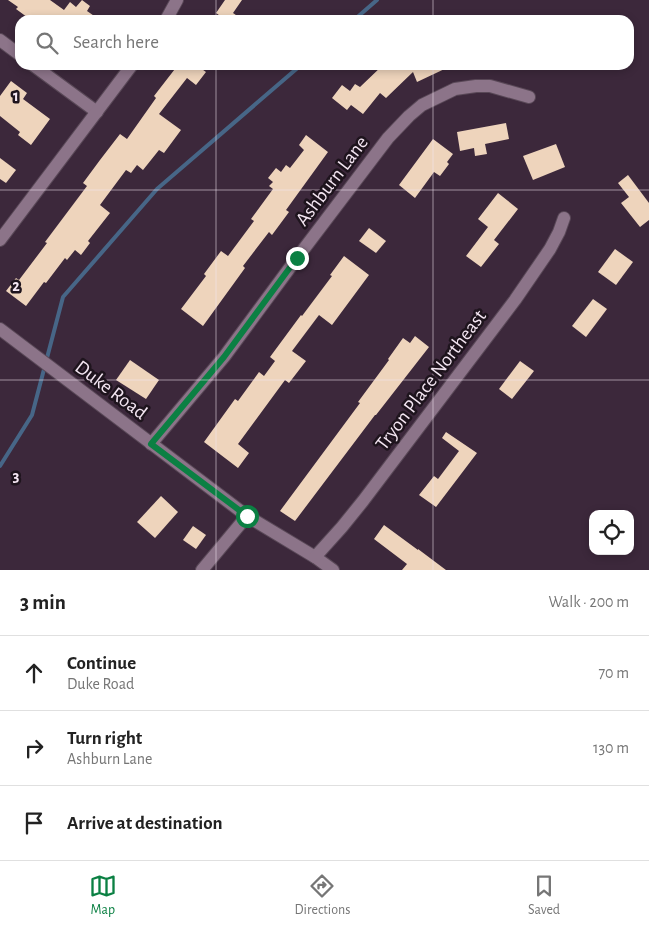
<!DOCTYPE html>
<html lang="en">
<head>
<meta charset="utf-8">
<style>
  :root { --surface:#fff; --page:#f2f2f2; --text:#222; --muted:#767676; --line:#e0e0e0; --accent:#0b8043 }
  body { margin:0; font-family:"Alegreya Sans",sans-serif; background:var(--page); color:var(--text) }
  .controls { position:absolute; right:15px; bottom:15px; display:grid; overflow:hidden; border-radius:10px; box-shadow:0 2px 8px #0003 }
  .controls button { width:45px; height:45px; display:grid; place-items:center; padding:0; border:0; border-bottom:1px solid var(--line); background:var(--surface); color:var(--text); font:25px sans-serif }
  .stop { position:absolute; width:15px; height:15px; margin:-11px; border:4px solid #0b8043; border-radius:50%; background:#fff }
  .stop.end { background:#0b8043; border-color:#fff; box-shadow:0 1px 5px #0008 }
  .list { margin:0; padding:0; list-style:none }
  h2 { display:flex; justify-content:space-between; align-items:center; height:65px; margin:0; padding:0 20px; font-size:21px }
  h2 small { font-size:16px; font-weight:400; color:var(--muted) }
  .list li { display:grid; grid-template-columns:32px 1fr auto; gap:15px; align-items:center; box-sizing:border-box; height:75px; padding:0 20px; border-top:1px solid var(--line) }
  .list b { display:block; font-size:19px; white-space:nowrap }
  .list p { margin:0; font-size:16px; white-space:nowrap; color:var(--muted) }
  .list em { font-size:16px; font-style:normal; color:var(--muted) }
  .icon { flex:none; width:28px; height:28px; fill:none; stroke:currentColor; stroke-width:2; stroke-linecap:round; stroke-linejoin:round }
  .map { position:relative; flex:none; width:649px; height:570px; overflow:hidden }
  .search { position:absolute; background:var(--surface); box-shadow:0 2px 8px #0003; left:15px; right:15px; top:15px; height:55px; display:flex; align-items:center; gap:12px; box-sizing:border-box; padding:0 18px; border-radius:15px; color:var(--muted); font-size:19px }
  .sheet { height:290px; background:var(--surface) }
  nav { display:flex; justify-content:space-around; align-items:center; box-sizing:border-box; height:70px; border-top:1px solid var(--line); background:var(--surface); font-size:14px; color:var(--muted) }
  nav a { display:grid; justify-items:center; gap:2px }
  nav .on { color:var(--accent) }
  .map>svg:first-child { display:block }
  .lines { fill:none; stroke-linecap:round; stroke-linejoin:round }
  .stream { stroke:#476687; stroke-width:4 }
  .building { fill:#eed4bc }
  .street-casing { stroke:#594857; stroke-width:14 }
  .street { stroke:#8c7489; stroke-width:12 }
  .route { stroke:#0b8043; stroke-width:6 }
  .grid { fill:none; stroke:#f4e6f2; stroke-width:1; stroke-opacity:0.55 }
  .labels { text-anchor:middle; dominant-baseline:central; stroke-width:5; stroke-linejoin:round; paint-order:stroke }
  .street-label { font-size:20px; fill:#f4e6f2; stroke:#1e141d }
  .grid-label { font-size:16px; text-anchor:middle; font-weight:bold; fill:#f4e6f2; stroke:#1e141d; stroke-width:5; stroke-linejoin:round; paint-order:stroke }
</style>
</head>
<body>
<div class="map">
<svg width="649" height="570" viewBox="0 0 649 570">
  <rect width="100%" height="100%" fill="#3c283b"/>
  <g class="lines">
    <g class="stream">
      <path d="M354 20 377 0"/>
      <path d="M0 466 32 415 63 297 157 189 301 65"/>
    </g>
  </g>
  <g class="building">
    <path d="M8 0H50L64 10 70 2 76 7 82 0 90 6 87 11 100 20H31L16 9 18 7Z"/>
    <path d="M225 0H242L233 13 243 20H226L216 13Z"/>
    <path d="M178 65H196L206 72 196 85 187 78 159 114 181 130 164 153 159 150 143 170 137 165 131 173 126 170 100 205 110 213 88 241 90 243 81 255 75 250 67 260 65 258 46 283 44 282 26 306 6 291 16 278 19 280 47 243 45 242 87 186 83 183 100 160 120 134 127 139 156 98 154 96Z"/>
    <path d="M383 65H453L417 82 413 72 386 98 380 93 363 114 351 105 347 110 332 98 342 85 350 91 355 84 360 87Z"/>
    <path d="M11 81 27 93 23 99 50 119 31 145 18 135 20 132 0 116V96Z"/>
    <path d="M506 123 509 139 485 144 487 154 475 156 474 148 460 151 457 132Z"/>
    <path d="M306 135 328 152 286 210 289 212 272 235 269 232 243 266 245 268 203 326 181 309 206 276 204 274 221 251 228 256 254 221 251 219 273 189 269 186 273 182 268 178 276 168 281 172 286 165 290 168 304 150 299 145Z"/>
    <path d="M433 139 453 154 447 162 449 164 440 176 434 172 415 198 399 185Z"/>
    <path d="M556 144 565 167 533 180 523 156Z"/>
    <path d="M0 158 16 170 6 183 0 179Z"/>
    <path d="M628 175 649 203V220L640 227 621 203 629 197 618 183Z"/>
    <path d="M498 193 518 209 494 240 499 244 481 267 466 256 488 227 478 219Z"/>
    <path d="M369 228 386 241 376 253 359 241Z"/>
    <path d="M615 249 633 262 616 285 598 272Z"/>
    <path d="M344 256 369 275 332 325 319 315 292 351 306 361 289 383 285 380 238 444 249 453 238 468 204 442 235 399 238 401 259 372 264 376 275 361 270 357 301 315 302 316 332 276 330 275Z"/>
    <path d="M593 299 607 309 586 337 572 326Z"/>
    <path d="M415 336 429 347 376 415H375L295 521 280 511 360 403 358 402 389 360 388 359 403 338 410 343Z"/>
    <path d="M130 360 159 380 146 399 116 380Z"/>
    <path d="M520 361 534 371 512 399 499 389Z"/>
    <path d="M446 432 477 453 436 507 419 495 434 476 438 479 459 451 442 438Z"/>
    <path d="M161 496 178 512 155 538 137 522Z"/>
    <path d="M384 525 418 550V549L446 570H402L407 564 374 539Z"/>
    <path d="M193 526 206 535 196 549 183 540Z"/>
  </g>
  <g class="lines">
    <g class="street-casing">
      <g id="street">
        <path d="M166 20 177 0"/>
        <path d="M0 40 20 55"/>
        <path d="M33 65 97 112"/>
        <path d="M0 240 132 65"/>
        <path d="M0 329 247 516 315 557 333 570"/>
        <path d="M151 444 224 357 297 258 388 138 409 116 422 105 455 89 476 86H490L529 97"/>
        <path d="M315 557 342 527 363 501 515 300 550 249 559 232 564 218"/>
        <path d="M202 570 247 516"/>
      </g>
    </g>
    <use href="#street" class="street"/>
  </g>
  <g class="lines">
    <path class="route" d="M247 516 151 444 224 357 297 258"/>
  </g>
  <path class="grid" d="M216 0V20M433 0V20M216 65V570M433 65V570M0 190H649M0 380H649"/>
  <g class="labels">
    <g class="street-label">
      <text transform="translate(332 181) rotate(-53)">Ashburn Lane</text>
      <text transform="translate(431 380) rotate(-53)">Tryon Place Northeast</text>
      <text transform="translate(111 390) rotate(37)">Duke Road</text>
    </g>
  </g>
  <g class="grid-label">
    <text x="16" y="101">1</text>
    <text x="16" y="291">2</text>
    <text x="16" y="481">3</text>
  </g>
</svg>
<div class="controls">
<button><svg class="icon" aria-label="locate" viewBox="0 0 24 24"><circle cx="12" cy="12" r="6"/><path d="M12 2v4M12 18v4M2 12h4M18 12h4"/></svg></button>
</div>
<div class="stop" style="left:247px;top:516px"></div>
<div class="stop end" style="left:297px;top:258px"></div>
<div class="search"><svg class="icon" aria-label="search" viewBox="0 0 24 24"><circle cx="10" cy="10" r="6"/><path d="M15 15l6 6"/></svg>Search here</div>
</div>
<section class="sheet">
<h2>3 min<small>Walk · 200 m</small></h2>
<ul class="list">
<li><svg class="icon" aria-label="ahead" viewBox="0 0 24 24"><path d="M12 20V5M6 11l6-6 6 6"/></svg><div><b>Continue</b><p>Duke Road</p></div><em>70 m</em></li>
<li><svg class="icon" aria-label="right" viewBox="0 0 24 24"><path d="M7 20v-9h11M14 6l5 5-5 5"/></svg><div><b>Turn right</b><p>Ashburn Lane</p></div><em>130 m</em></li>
<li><svg class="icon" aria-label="arrive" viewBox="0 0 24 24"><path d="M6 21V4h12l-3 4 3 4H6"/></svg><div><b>Arrive at destination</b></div></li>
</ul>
</section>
<nav>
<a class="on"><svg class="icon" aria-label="map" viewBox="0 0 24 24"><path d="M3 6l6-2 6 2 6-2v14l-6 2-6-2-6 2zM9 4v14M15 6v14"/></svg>Map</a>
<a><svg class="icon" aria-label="directions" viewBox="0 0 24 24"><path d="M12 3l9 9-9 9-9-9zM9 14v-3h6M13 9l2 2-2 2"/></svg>Directions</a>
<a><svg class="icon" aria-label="saved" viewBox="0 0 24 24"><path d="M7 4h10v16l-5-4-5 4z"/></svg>Saved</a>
</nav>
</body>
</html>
